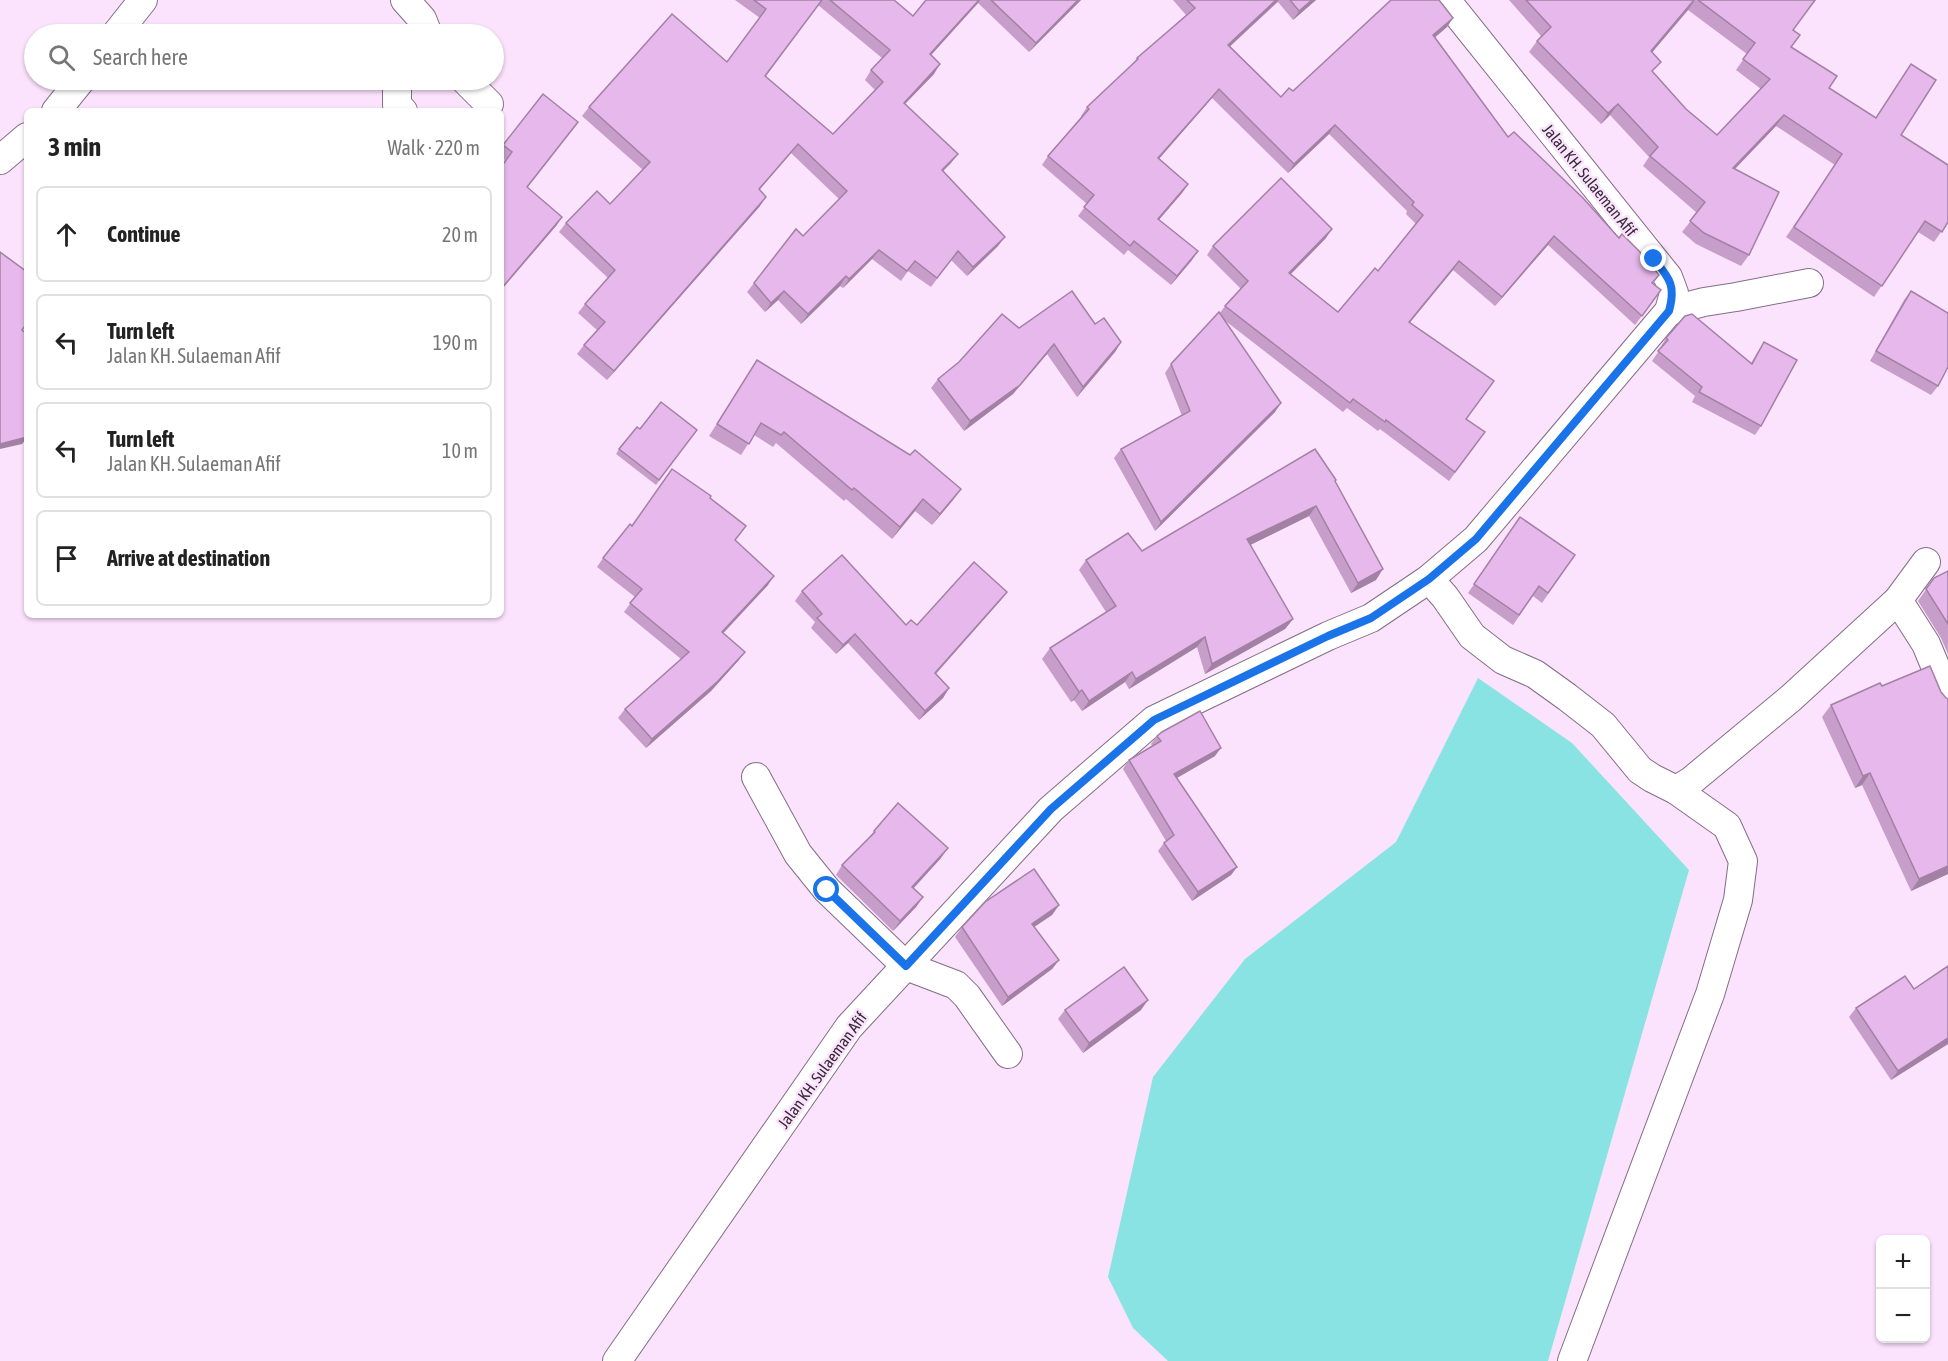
<!DOCTYPE html>
<html lang="en">
<head>
<meta charset="utf-8">
<style>
  :root { --surface:#fff; --page:#f6f6f6; --text:#222; --muted:#767676; --line:#e0e0e0 }
  body { margin:0; font-family:"Asap Condensed",sans-serif; background:var(--page); color:var(--text) }
  .controls { position:absolute; right:18px; bottom:18px; display:grid; overflow:hidden; border-radius:9px; box-shadow:0 2px 4px #0004 }
  .controls button { width:54px; height:54px; display:grid; place-items:center; padding:0; border:0; border-bottom:2px solid var(--line); background:var(--surface); color:var(--text); font:30px sans-serif }
  .stop { position:absolute; width:18px; height:18px; margin:-14px; border:4px solid #1a73e8; border-radius:50%; background:#fff }
  .stop.end { background:#1a73e8; border-color:#fff; box-shadow:0 2px 6px #0008 }
  .list { margin:0; padding:0; list-style:none }
  h2 { display:flex; justify-content:space-between; align-items:center; height:78px; margin:0; padding:0 24px; font-size:26px }
  h2 small { font-size:20px; font-weight:400; color:var(--muted) }
  .list li { display:grid; grid-template-columns:39px 1fr auto; gap:18px; align-items:center; box-sizing:border-box; height:96px; margin:0 12px 12px; padding:0 12px; border:2px solid var(--line); border-radius:9px }
  .list b { display:block; font-size:22px; white-space:nowrap }
  .list p { margin:0; font-size:20px; white-space:nowrap; color:var(--muted) }
  .list em { font-size:20px; font-style:normal; color:var(--muted) }
  .icon { flex:none; width:33px; height:33px; fill:none; stroke:currentColor; stroke-width:2; stroke-linecap:round; stroke-linejoin:round }
  .map { position:relative; flex:none; width:1948px; height:1361px; overflow:hidden }
  .search { position:absolute; background:var(--surface); box-shadow:0 2px 4px #0004; left:24px; top:24px; width:480px; height:66px; display:flex; align-items:center; gap:15px; box-sizing:border-box; padding:0 21px; border-radius:33px; color:var(--muted); font-size:22px }
  .panel { position:absolute; background:var(--surface); box-shadow:0 2px 4px #0004; left:24px; top:108px; width:480px; height:510px; border-radius:9px }
  .map>svg:first-child { display:block }
  .water { fill:#8ae3e3 }
  .lines { fill:none; stroke-linecap:round; stroke-linejoin:round }
  .street-casing { stroke:#846e86; stroke-width:30 }
  .street { stroke:#fff; stroke-width:28 }
  .wall { fill:#c79eca; fill-rule:evenodd }
  .shaded-wall { fill:#a281a4 }
  .building { fill:#e7b8eb; stroke:#a281a4; stroke-width:1.5 }
  .route { stroke:#1a73e8; stroke-width:8 }
  .labels { text-anchor:middle; dominant-baseline:central; stroke-width:5; stroke-linejoin:round; paint-order:stroke }
  .street-label { font-size:16px; fill:#342b35; stroke:#fbe2fd }
</style>
</head>
<body>
<div class="map">
<svg width="1948" height="1361" viewBox="0 0 1948 1361">
  <rect width="100%" height="100%" fill="#fbe2fd"/>
  <path class="water" d="M1478 678 1572 743 1689 870 1548 1361H1168L1133 1328 1108 1277 1153 1077 1245 959 1396 842Z"/>
  <g class="lines">
    <g class="street-casing">
      <g id="street">
        <path d="M405 0 422 19 428 34"/>
        <path d="M116 34 143 0"/>
        <path d="M400 80 397 82V105L403 111"/>
        <path d="M465 80 489 104"/>
        <path d="M56 111 81 80"/>
        <path d="M0 160 27 137"/>
        <path d="M1669 311 1704 302 1736 297 1809 283"/>
        <path d="M1429 579 1445 597 1472 636 1503 660 1535 674 1567 697 1603 725 1640 770 1652 778 1676 790 1727 826 1743 861 1738 900 1710 994 1572 1361"/>
        <path d="M1898 600 1926 644 1948 697"/>
        <path d="M756 777 798 854 827 890 906 966 956 985 967 996 1008 1054"/>
        <path d="M1676 790 1691 781 1791 698 1898 600 1926 562"/>
        <path d="M617 1361 849 1027 1051 809 1154 720 1328 636 1371 618 1429 579 1476 539 1669 311 1674 293 1668 277 1446 0"/>
      </g>
    </g>
    <use href="#street" class="street"/>
  </g>
  <g class="wall">
    <path d="M735 0H894L913 16 926 0H1081L1029 52 978 3 931 55 934 74 905 104 951 163 943 171 998 246 967 276 951 260 931 287 908 271 901 281 872 259 843 288 840 286 801 324 778 300 765 312 747 292 754 283 803 236 839 199 791 153 760 189V206L607 380 577 354 584 345 597 330 578 313 585 304 608 278 559 232 566 223 610 204 643 170 582 116 589 107 727 62 760 18ZM818 5 882 58 871 70 865 80 875 90 833 134 766 76Z"/>
    <path d="M1173 0H1316L1293 20 1278 2 1230 46 1281 97 1453 18 1447 27 1434 38 1508 137 1659 275 1653 284 1661 290 1635 325 1548 245 1495 306 1453 270 1410 322 1467 419 1478 442 1449 481 1380 429 1378 431 1347 408 1343 412 1223 319 1275 412 1155 531 1114 458 1121 449 1182 416 1165 373 1171 364 1220 313 1225 306 1241 289 1207 255 1213 246 1326 238 1291 274 1338 312 1378 271 1416 224 1406 214 1407 211 1329 134 1288 173 1212 98 1159 158 1188 184 1182 193 1159 219 1192 260 1171 285 1128 250 1124 255 1078 216 1087 204 1042 165 1048 156 1081 117V116L1087 107 1132 65 1137 58 1186 15Z"/>
    <path d="M1509 0H1816L1793 30 1792 47 1829 88 1876 118 1911 64 1901 135 1948 222 1934 242 1918 232 1874 297 1786 237 1835 165 1776 126 1735 169 1749 255 1741 266 1696 244 1682 232 1697 213 1643 166 1649 157 1610 115 1601 124 1529 52 1537 41 1541 36ZM1688 10 1747 54 1736 70 1761 89 1717 135 1686 109 1653 73 1652 52Z"/>
    <path d="M543 94 578 122 527 188 562 217 556 226 501 290V167L505 160 501 157V148Z"/>
    <path d="M1911 291 1938 386 1931 395 1870 361 1904 300Z"/>
    <path d="M1095 324 1121 342 1115 352 1077 397 1047 354 1013 394 964 431 931 388 938 379 1019 328Z"/>
    <path d="M1666 338 1751 363 1758 351 1764 342 1761 426 1755 435 1692 402 1695 396 1652 361 1661 348H1660Z"/>
    <path d="M757 360 953 500 932 525 915 511 892 539 846 499 844 501 776 443 773 447 754 435 741 455 709 436Z"/>
    <path d="M640 429 697 430 656 485 616 454 619 449Z"/>
    <path d="M1336 480 1335 482 1376 580 1351 593 1309 516 1250 545 1293 619 1285 629 1205 674 1197 647 1129 689 1125 682 1082 711 1074 700 1071 702 1042 659 1050 648 1106 612 1079 570 1086 560 1142 551Z"/>
    <path d="M710 498 735 540 768 585 723 633 745 652 738 661 711 691 646 748 618 718 625 709 681 659 624 612 635 597 597 567 603 558 632 526Z"/>
    <path d="M1520 517 1575 555 1542 603 1533 596 1513 625 1468 593Z"/>
    <path d="M1948 571V654L1941 638 1918 601 1934 578Z"/>
    <path d="M802 591 906 625H917L1007 592 1000 601 936 674 949 688 943 698 919 720 848 643 836 654 811 628 815 622 795 601Z"/>
    <path d="M1882 686 1941 692 1946 698 1948 874 1911 891 1862 785 1855 788 1822 717 1831 705Z"/>
    <path d="M1157 736 1215 756 1177 778 1237 867 1231 875 1192 901 1158 851 1164 843 1166 841 1123 769 1129 760 1152 746 1151 744Z"/>
    <path d="M874 831 941 858 914 888 923 897 916 907 893 931 836 875 842 865 868 839Z"/>
    <path d="M1059 905 1052 915 1034 927 1059 960 1052 969 1002 1006 955 937 962 927Z"/>
    <path d="M1948 966V1044L1891 1080 1849 1017 1856 1008 1914 989Z"/>
    <path d="M1065 1010H1141L1083 1053 1058 1019Z"/>
  </g>
  <g class="shaded-wall">
    <path d="M979 0H980L978 3 923 64 930 54Z"/>
    <path d="M1078 0H1081L1029 52 1036 43Z"/>
    <path d="M1276 0H1279L1222 54 1228 45Z"/>
    <path d="M1312 0H1316L1293 20 1299 11Z"/>
    <path d="M1695 0 1688 10 1644 62 1651 51Z"/>
    <path d="M1453 18 1447 27 1426 45 1433 35Z"/>
    <path d="M940 64 934 74 897 112 904 103Z"/>
    <path d="M1219 89 1212 98 1152 167 1158 158Z"/>
    <path d="M1618 104 1610 115 1601 124 1608 113Z"/>
    <path d="M1784 115 1776 126 1725 179 1733 168Z"/>
    <path d="M1335 125 1329 134 1288 173 1294 164Z"/>
    <path d="M798 144 791 153 752 198 759 189Z"/>
    <path d="M958 154 951 163 935 179 942 170Z"/>
    <path d="M1188 184 1182 193 1152 228 1158 219Z"/>
    <path d="M766 197 760 206 607 380 614 371Z"/>
    <path d="M562 217 556 226 501 290V289Z"/>
    <path d="M1332 229 1326 238 1283 282 1289 273Z"/>
    <path d="M1554 236 1548 245 1495 306 1502 297Z"/>
    <path d="M1005 237 998 246 967 276 973 267Z"/>
    <path d="M879 250 872 259 843 288 849 279Z"/>
    <path d="M1198 251 1192 260 1171 285 1177 276Z"/>
    <path d="M1459 261 1453 270 1403 331 1409 322Z"/>
    <path d="M846 276 840 286 801 324 808 314Z"/>
    <path d="M784 291 778 300 765 312 771 303Z"/>
    <path d="M1121 342 1115 352 1077 397 1083 387Z"/>
    <path d="M1054 344 1047 354 1013 394 964 431 970 421Z"/>
    <path d="M1281 403 1275 412 1155 531 1161 522Z"/>
    <path d="M27 437V438L22 444 0 449V444Z"/>
    <path d="M961 489 953 500 932 525 940 514Z"/>
    <path d="M923 499 915 511 892 539 900 527Z"/>
    <path d="M1316 506 1309 516 1240 550 1247 539Z"/>
    <path d="M1383 569 1376 580 1351 593 1358 583Z"/>
    <path d="M774 576 768 585 716 641 722 632Z"/>
    <path d="M1007 592 1000 601 928 682 935 673Z"/>
    <path d="M1293 619 1285 629 1205 674 1212 664Z"/>
    <path d="M855 634 848 643 836 654 843 645Z"/>
    <path d="M1205 637 1197 647 1129 689 1136 679Z"/>
    <path d="M745 652 738 661 711 691 646 748 652 739Z"/>
    <path d="M1132 672 1125 682 1082 711 1089 701Z"/>
    <path d="M949 688 943 698 919 720 925 711Z"/>
    <path d="M1082 690 1074 700 1071 702 1079 692Z"/>
    <path d="M1221 748 1215 756 1168 783 1174 774Z"/>
    <path d="M1870 773 1862 785 1855 788 1863 776Z"/>
    <path d="M948 848 941 858 906 896 912 887Z"/>
    <path d="M1948 866V874L1911 891 1919 879Z"/>
    <path d="M1237 867 1231 875 1192 901 1198 892Z"/>
    <path d="M923 897 916 907 893 931 900 921Z"/>
    <path d="M1059 905 1052 915 1025 933 1032 924Z"/>
    <path d="M1059 960 1052 969 1002 1006 1008 997Z"/>
    <path d="M1148 1000 1141 1010 1083 1053 1089 1043Z"/>
    <path d="M1948 1038V1044L1891 1080 1898 1071Z"/>
  </g>
  <g class="building">
    <path d="M754 0H822L765 76 833 134 883 82 871 70 890 50 830 0H894L913 16 926 0H979L930 54 940 64 904 103 958 154 942 170 1005 237 973 267 958 251 937 278 915 261 907 271 879 250 849 279 846 276 808 314 784 291 771 303 754 283 796 229 803 236 847 191 798 144 759 189 766 197 614 371 584 345 605 322 585 304 615 270 566 223 597 191 610 204 650 162 589 107 672 14 727 62 766 9Z"/>
    <path d="M991 0H1078L1036 43Z"/>
    <path d="M1187 0H1276L1228 45 1281 97 1289 88 1293 91 1391 0H1439L1453 18 1433 35 1508 137 1514 132 1583 198 1619 238 1622 234 1640 252 1659 275 1652 283 1661 290 1642 316 1554 236 1502 297 1459 261 1409 322 1494 381 1466 419 1485 432 1455 472 1386 420 1385 422 1353 399 1350 403 1225 306 1248 281 1213 246 1281 178 1332 229 1289 273 1338 312 1375 268 1378 271 1423 215 1412 205 1414 202 1335 125 1294 164 1219 89 1158 158 1188 184 1158 219 1198 251 1177 276 1134 241 1130 246 1084 207 1094 195 1048 156 1089 109 1087 107 1138 59 1137 58 1195 8Z"/>
    <path d="M1290 0H1312L1299 11Z"/>
    <path d="M1526 0H1694L1651 51 1661 62 1652 71 1686 109 1717 135 1770 79 1743 59 1755 43 1698 0H1815L1793 30 1800 35 1791 47 1837 76 1829 88 1876 118 1911 64 1936 80 1901 135 1948 165V222L1942 232 1925 221 1882 286 1794 227 1842 154 1784 115 1733 168 1779 192 1749 255 1704 233 1690 221 1705 202 1650 156 1658 147 1618 104 1608 113 1537 41 1551 27Z"/>
    <path d="M543 94 578 122 527 187 562 217 501 289V167L512 152 503 145Z"/>
    <path d="M0 252 27 272V323L22 330 27 334V437L0 444Z"/>
    <path d="M1072 291 1095 324 1104 318 1121 342 1083 387 1054 344 1020 385 970 421 938 379 959 362 1002 314 1019 328Z"/>
    <path d="M1911 291 1948 313V367L1938 386 1876 351Z"/>
    <path d="M1219 312 1281 403 1161 522 1121 449 1190 411 1171 364Z"/>
    <path d="M1692 314 1752 364 1764 342 1797 360 1761 426 1699 392 1702 387 1658 351 1668 340 1666 338 1685 316Z"/>
    <path d="M757 360 910 455 915 450 961 489 940 514 923 499 900 527 854 488 852 490 784 432 781 435 761 423 749 444 717 424Z"/>
    <path d="M661 402 697 430 659 480 619 449 637 427 640 429Z"/>
    <path d="M1315 449 1336 480 1335 481 1383 569 1358 583 1316 506 1247 539 1293 619 1212 664 1205 637 1136 679 1132 672 1089 701 1082 690 1079 692 1050 648 1116 606 1086 560 1128 533 1142 551Z"/>
    <path d="M672 469 711 496 710 498 746 526 735 540 774 576 722 632 745 652 717 682 652 739 625 709 689 652 630 603 642 589 603 558 630 524 632 526Z"/>
    <path d="M1520 517 1575 555 1548 593 1539 586 1519 615 1474 584Z"/>
    <path d="M842 555 906 625 911 620 917 625 974 562 1007 592 935 673 949 688 925 711 855 634 843 645 817 618 822 614 802 591Z"/>
    <path d="M1948 571V624L1926 589 1934 578Z"/>
    <path d="M1930 666 1941 692 1946 698 1948 699V866L1919 879 1870 773 1863 776 1831 705 1880 683 1882 686Z"/>
    <path d="M1200 711 1221 748 1174 774 1237 867 1198 892 1164 843 1174 835 1129 760 1161 741 1157 736 1162 732Z"/>
    <path d="M898 803 948 848 912 887 923 897 900 921 842 865 875 832 874 831Z"/>
    <path d="M1034 869 1059 905 1032 924 1059 960 1008 997 962 927 985 902Z"/>
    <path d="M1948 966V1038L1898 1071 1856 1008 1905 976 1914 989Z"/>
    <path d="M1124 967 1148 1000 1089 1043 1065 1010Z"/>
  </g>
  <g class="lines">
    <path class="route" d="M827 890 906 966 1051 809 1154 720 1328 636 1371 618 1429 579 1476 539 1669 311C1676 286 1670 279 1654 259"/>
  </g>
  <g class="labels">
    <g class="street-label">
      <text transform="translate(1590 180) rotate(51)">Jalan KH. Sulaeman Afif</text>
      <text transform="translate(822 1070) rotate(-54)">Jalan KH. Sulaeman Afif</text>
    </g>
  </g>
</svg>
<div class="controls">
<button>+</button>
<button>−</button>
</div>
<div class="stop" style="left:827px;top:890px"></div>
<div class="stop end" style="left:1654px;top:259px"></div>
<div class="search"><svg class="icon" aria-label="search" viewBox="0 0 24 24"><circle cx="10" cy="10" r="6"/><path d="M15 15l6 6"/></svg>Search here</div>
<section class="panel">
<h2>3 min<small>Walk · 220 m</small></h2>
<ul class="list">
<li><svg class="icon" aria-label="ahead" viewBox="0 0 24 24"><path d="M12 20V5M6 11l6-6 6 6"/></svg><div><b>Continue</b></div><em>20 m</em></li>
<li><svg class="icon" aria-label="left" viewBox="0 0 24 24"><path d="M17 20v-9H6M10 6l-5 5 5 5"/></svg><div><b>Turn left</b><p>Jalan KH. Sulaeman Afif</p></div><em>190 m</em></li>
<li><svg class="icon" aria-label="left" viewBox="0 0 24 24"><path d="M17 20v-9H6M10 6l-5 5 5 5"/></svg><div><b>Turn left</b><p>Jalan KH. Sulaeman Afif</p></div><em>10 m</em></li>
<li><svg class="icon" aria-label="arrive" viewBox="0 0 24 24"><path d="M6 21V4h12l-3 4 3 4H6"/></svg><div><b>Arrive at destination</b></div></li>
</ul>
</section>
</div>
</body>
</html>
